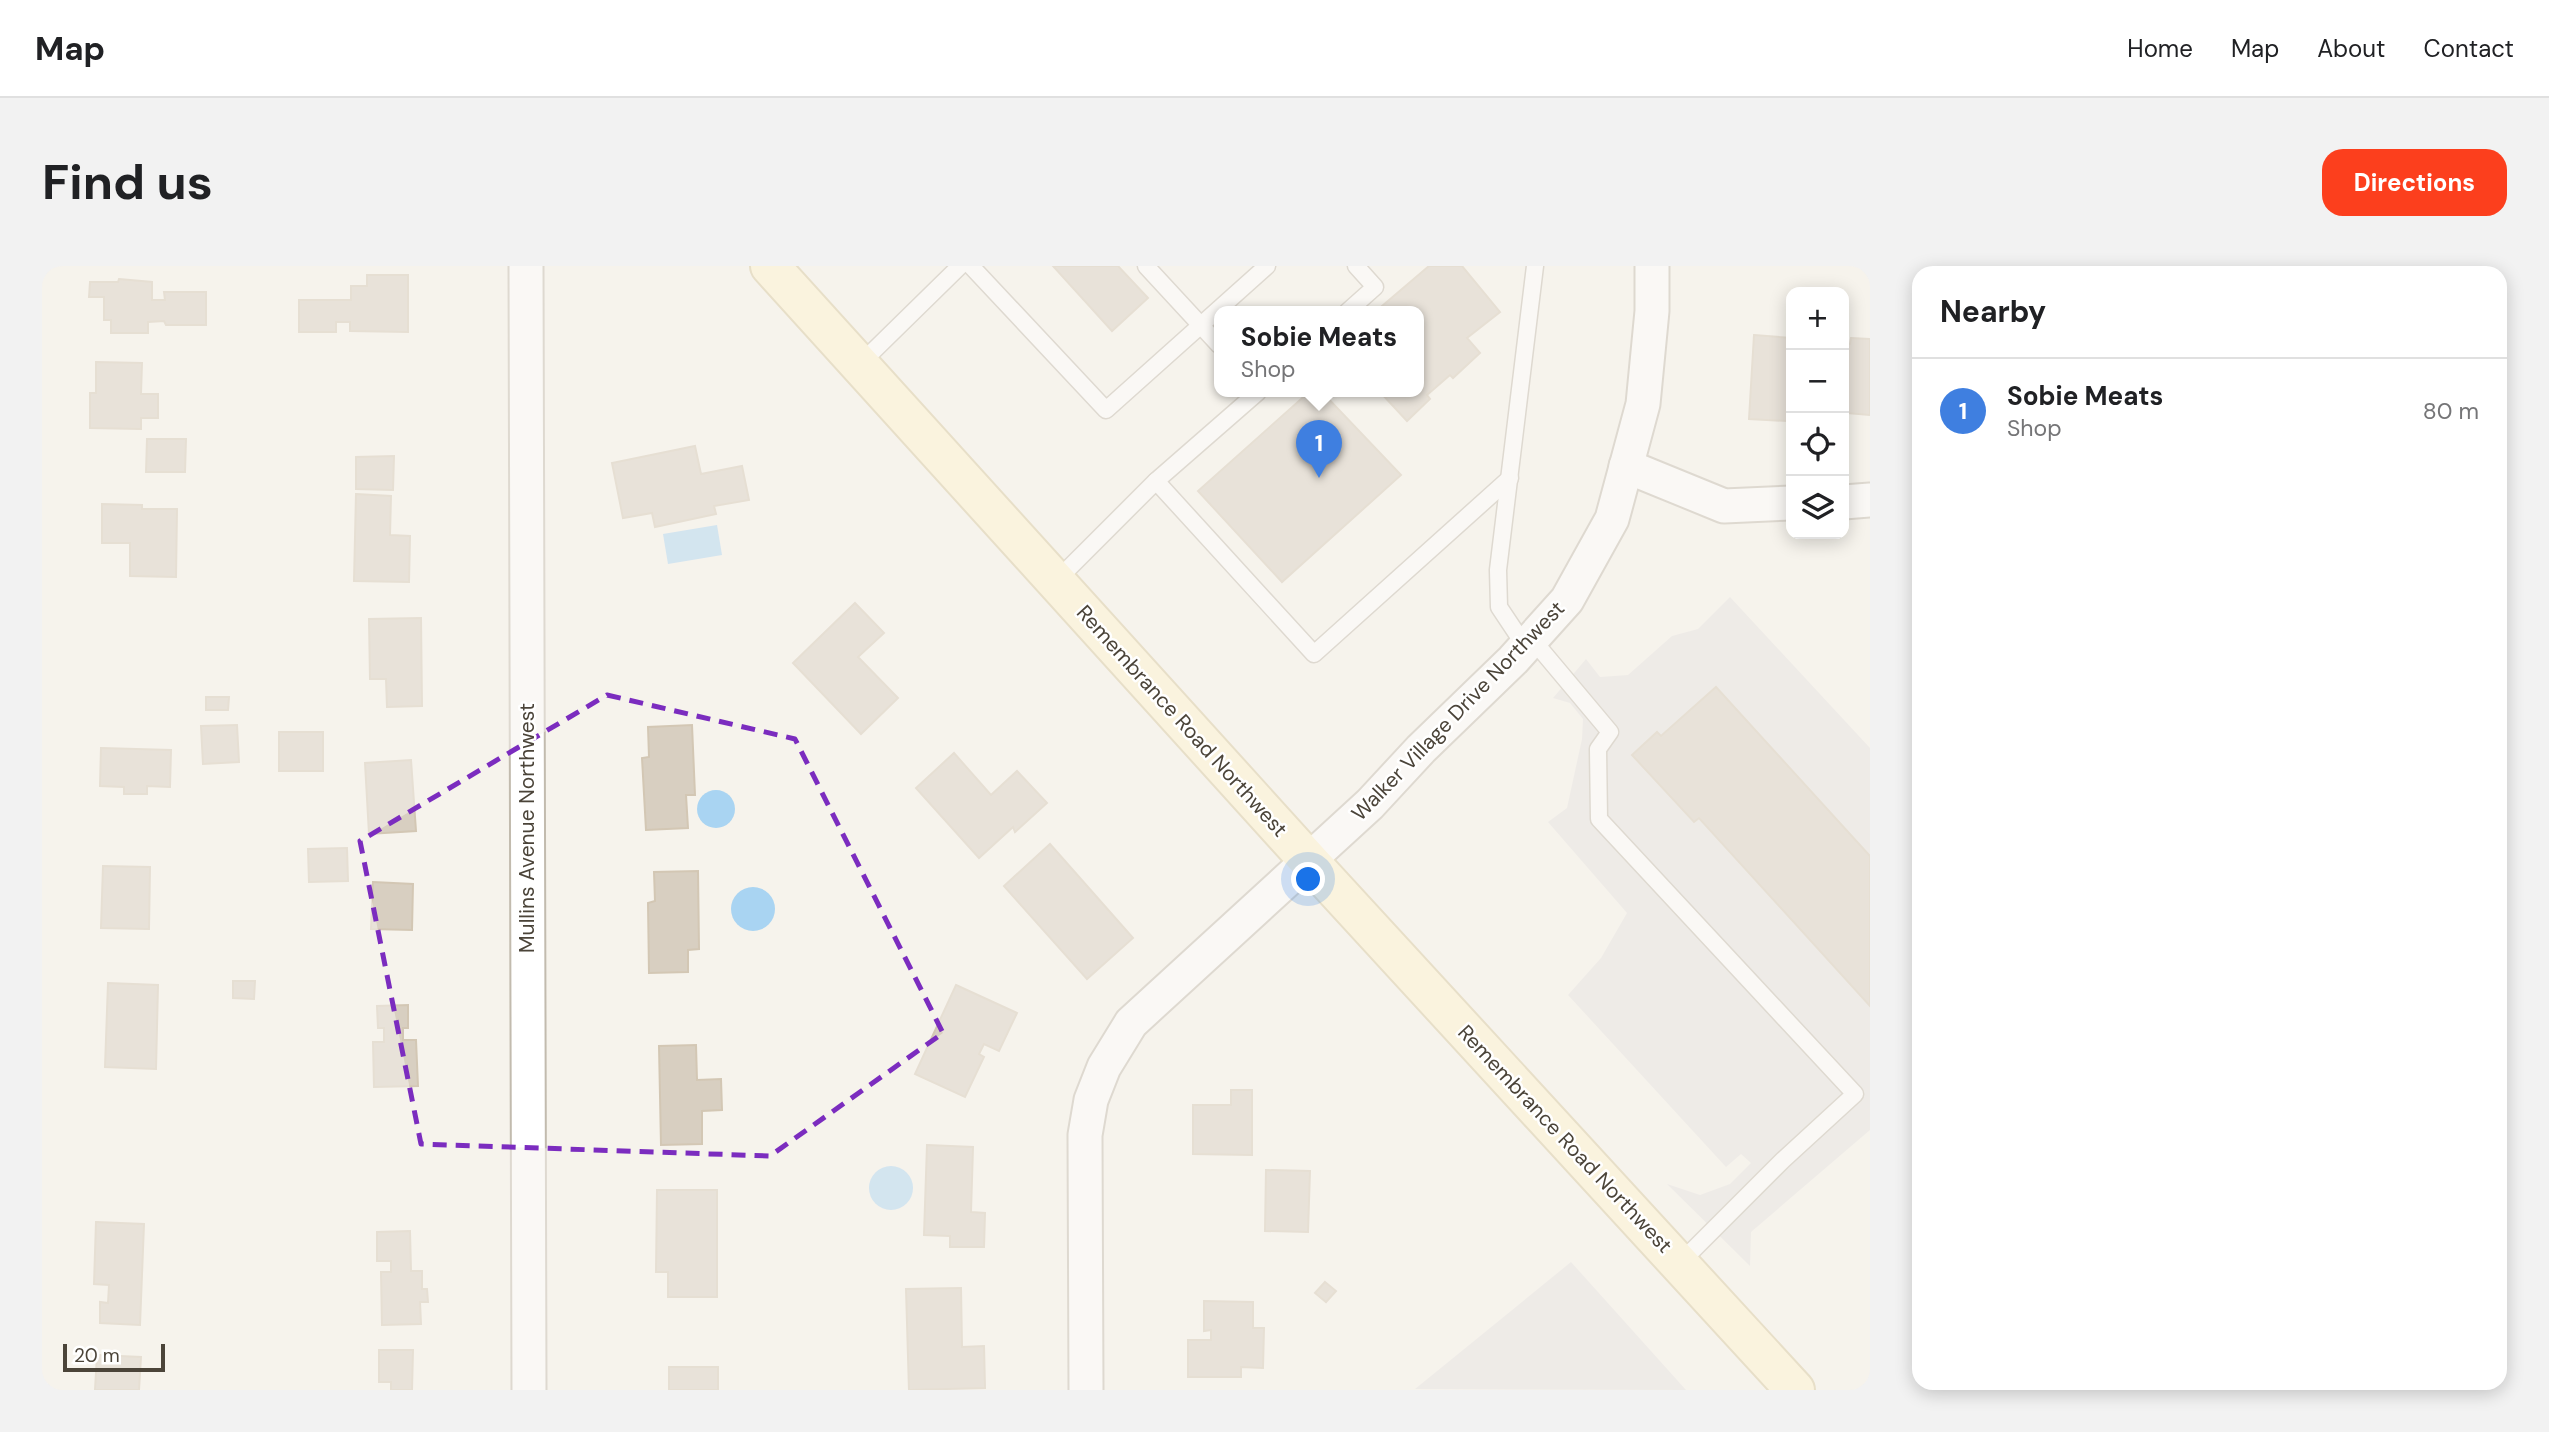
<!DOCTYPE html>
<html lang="en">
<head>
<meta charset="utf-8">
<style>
  :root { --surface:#fff; --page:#f2f2f2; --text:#202124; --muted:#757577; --line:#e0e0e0; --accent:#fc3f1d }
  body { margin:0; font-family:"DM Sans",sans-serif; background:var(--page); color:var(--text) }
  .controls { position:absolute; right:21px; top:21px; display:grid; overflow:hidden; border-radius:14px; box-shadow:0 4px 18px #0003 }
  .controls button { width:63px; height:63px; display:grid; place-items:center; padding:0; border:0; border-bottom:2px solid var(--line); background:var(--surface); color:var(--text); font:35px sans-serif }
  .scale { position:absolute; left:21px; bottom:18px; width:102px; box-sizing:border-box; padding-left:7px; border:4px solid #4b4439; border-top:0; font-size:19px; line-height:24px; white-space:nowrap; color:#4b4439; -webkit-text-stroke:5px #fff; paint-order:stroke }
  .you { position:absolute; left:1267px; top:614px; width:24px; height:24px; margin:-18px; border:5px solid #fff; border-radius:50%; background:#1a73e8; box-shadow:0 0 0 10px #1a73e833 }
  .badge { display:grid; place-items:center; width:46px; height:46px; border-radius:50%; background:var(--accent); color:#fff; font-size:23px; font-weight:700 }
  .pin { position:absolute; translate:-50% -58px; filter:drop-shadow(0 2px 4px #0008) }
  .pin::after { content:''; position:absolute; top:37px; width:24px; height:21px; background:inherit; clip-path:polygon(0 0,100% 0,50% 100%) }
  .popup { position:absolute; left:1172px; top:40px; width:210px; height:91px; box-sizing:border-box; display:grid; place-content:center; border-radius:14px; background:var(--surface); filter:drop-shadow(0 2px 5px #0005); font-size:23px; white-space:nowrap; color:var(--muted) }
  .popup b { font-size:26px; color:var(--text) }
  .popup::after { content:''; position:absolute; left:50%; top:100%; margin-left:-14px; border:14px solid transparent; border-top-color:var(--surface) }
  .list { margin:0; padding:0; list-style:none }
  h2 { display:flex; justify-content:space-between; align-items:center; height:91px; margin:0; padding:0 28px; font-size:30px }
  h2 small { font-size:23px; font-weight:400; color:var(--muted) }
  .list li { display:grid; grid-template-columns:46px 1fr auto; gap:21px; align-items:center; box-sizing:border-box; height:105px; padding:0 28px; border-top:2px solid var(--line) }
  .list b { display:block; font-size:26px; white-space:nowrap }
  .list p { margin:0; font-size:23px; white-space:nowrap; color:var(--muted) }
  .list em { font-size:23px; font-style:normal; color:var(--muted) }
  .icon { flex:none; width:38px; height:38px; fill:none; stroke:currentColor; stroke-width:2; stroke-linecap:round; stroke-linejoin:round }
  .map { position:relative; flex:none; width:1828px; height:1124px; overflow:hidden; border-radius:21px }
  header { display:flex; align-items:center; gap:42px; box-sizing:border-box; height:98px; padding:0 35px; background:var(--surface); border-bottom:2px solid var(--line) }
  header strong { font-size:33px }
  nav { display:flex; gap:38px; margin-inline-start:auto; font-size:24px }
  .intro { display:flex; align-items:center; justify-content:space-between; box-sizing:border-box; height:168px; padding:0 42px }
  h1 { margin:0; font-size:49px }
  .button { padding:18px 32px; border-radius:21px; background:var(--accent); color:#fff; font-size:24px; font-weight:700 }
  main { display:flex; gap:42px; padding:0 42px }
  aside { flex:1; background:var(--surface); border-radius:21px; box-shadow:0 4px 18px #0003 }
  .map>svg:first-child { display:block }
  .parking { fill:#e5e3e0 }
  .water { fill:#a9d4f2 }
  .building { fill:#d8cfc1; stroke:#d3c7b4; stroke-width:2 }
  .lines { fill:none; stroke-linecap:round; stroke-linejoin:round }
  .service-casing { stroke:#c2bbae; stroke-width:19 }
  .minor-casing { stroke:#c2bbae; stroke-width:37 }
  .secondary-casing { stroke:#d6c79b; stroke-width:42 }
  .service { stroke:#fff; stroke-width:16 }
  .minor { stroke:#fff; stroke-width:33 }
  .secondary { stroke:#fff3cd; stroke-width:38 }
  .marked { fill:none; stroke:#7b2cbf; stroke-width:5; stroke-dasharray:14 9; stroke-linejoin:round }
  .labels { text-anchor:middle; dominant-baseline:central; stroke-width:5; stroke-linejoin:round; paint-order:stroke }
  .street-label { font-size:21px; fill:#4b4439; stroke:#fff }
</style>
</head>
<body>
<header>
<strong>Map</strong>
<nav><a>Home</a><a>Map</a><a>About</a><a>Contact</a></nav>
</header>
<div class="intro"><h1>Find us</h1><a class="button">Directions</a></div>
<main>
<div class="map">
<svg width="1828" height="1124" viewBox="0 0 1828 1124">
  <rect width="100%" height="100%" fill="#f6f3ec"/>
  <g class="parking">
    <path d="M1688 331 1828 482V864L1709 966 1708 1000 1625 918 1658 929 1688 918 1709 897 1699 888 1684 901 1526 729 1559 692 1585 647 1506 556 1525 542 1540 473 1541 453 1528 437 1511 432 1544 393 1558 411 1586 409 1630 370 1656 363Z"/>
    <path d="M1529 996 1644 1124 1373 1123Z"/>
  </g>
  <g class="water">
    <path d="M675 259 680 289 626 298 621 268Z"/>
    <circle cx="674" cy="543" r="19"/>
    <circle cx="711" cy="643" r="22"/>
    <circle cx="849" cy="922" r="22"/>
  </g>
  <g class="building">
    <path d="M1011 0H1076L1106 32 1070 65Z"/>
    <path d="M1387 0H1420L1458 46 1425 72 1438 87 1411 112 1408 109 1385 129 1388 133 1365 155 1338 126H1377V46H1333Z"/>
    <path d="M325 9H366V66L308 65V56H294V66H257V34H309V20H325Z"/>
    <path d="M77 13 110 16V34H123L122 26H164V59H124L122 55 106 56V67H69V54H62V31H47L48 16H76Z"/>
    <path d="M1712 69 1749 72V144H1746L1745 155 1707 153Z"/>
    <path d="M1809 72 1828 73V149L1805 147 1804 159H1802V78H1808Z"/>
    <path d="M54 96 100 97 99 128H116V152H99V163L48 162V127H54Z"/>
    <path d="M1267 126H1280L1359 209 1240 316 1156 225Z"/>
    <path d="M105 173H144L143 206H104Z"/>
    <path d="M653 180 659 208 700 200 707 234 672 240 674 248 613 261 610 247 581 252 570 197Z"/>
    <path d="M352 190 351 224 314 223V191Z"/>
    <path d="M314 228 349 230 348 269 368 270 367 316 312 315Z"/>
    <path d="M60 238 100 239V243H135L134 311 88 310V277H60Z"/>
    <path d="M813 337 842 367 816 391 856 432 819 468 751 397Z"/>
    <path d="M379 352 380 440 345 441 344 413H328L327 353Z"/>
    <path d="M1674 421 1828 590V740L1657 552 1652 556 1590 489 1615 466 1619 470Z"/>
    <path d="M164 431H187L186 444H164Z"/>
    <path d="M195 459 197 496 161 498 159 460Z"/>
    <path d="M650 459 653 529H644L646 562 604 564 600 492 607 491 606 461Z"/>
    <rect x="237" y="466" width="44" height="39"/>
    <path d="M59 482 129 484 128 521 105 520V528H82V521L58 520Z"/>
    <path d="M912 487 949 529 975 505 1005 537 973 566 971 561 937 592 874 522Z"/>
    <path d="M369 494 374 565 327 568 323 497Z"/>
    <path d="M1008 578 1091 672 1045 713 962 620Z"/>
    <path d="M305 582 306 615 267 616 266 583Z"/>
    <path d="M61 600 108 601 107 663 59 662Z"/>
    <path d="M656 605 657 683 646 684V706L607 707 606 637 613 635 612 606Z"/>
    <path d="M331 616 371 618 370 664 329 663Z"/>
    <path d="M191 715H213L212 733 191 732Z"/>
    <path d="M66 717 116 719 114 803 63 801Z"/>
    <path d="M914 719 975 747 957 785 942 778 937 788 942 791 923 831 873 808Z"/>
    <path d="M366 739V762H361V774H374L376 820 332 821 331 776H342V762H336L335 740Z"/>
    <path d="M654 779 655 814 679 813 680 844 660 845V878L619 879 617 780Z"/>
    <path d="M1189 824H1210V889L1151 888V839H1189Z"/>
    <path d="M885 879 931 881 929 946 943 947 942 981H908V970L882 969Z"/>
    <path d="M1224 904 1268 905 1266 966 1223 965Z"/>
    <path d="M615 924H675V1031H626V1006H614Z"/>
    <path d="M54 956 102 958 98 1059 58 1057V1036L66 1037 67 1019 52 1018Z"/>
    <path d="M368 965 369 1005H380V1023H385L386 1036H378L379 1058 340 1059 339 1006H349V995H335V966Z"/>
    <path d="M1283 1016 1294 1025 1284 1036 1273 1027Z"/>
    <path d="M919 1022 920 1081 942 1080 943 1122 867 1124 864 1023Z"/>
    <path d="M1162 1035 1211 1036V1062H1222L1221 1102 1199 1101V1111H1146V1074H1169V1064L1162 1065Z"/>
    <path d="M337 1084H371L370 1124H349V1116H337Z"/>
    <path d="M55 1089 99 1091 97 1124H53Z"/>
    <rect x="627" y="1101" width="49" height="23"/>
  </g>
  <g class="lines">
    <g class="service-casing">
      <g id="service">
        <path d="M929 0 1064 144 1225 0"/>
        <path d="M1104 0 1177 79"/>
        <path d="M1305 46 1333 21 1314 0"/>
        <path d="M818 98 918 0"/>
        <path d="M1114 215 1216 126"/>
        <path d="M1014 315 1114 215 1272 388 1468 212"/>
        <path d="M1490 373 1568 466 1556 483 1557 553 1813 828 1741 894 1637 998"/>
        <path d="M1483 380 1457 341 1456 304 1493 0"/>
      </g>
    </g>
    <g class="minor-casing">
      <g id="minor">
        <path d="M484 0 487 1124"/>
        <path d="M1584 200 1682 240 1749 237"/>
        <path d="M1802 236 1828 234"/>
        <path d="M1044 1124 1043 869 1049 834 1062 801 1089 757 1328 538 1379 483 1471 394 1525 334 1570 253 1601 138 1610 45V0"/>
      </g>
    </g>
    <g class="secondary-casing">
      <path id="secondary" d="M728 0 1267 595 1753 1124"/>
    </g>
    <use href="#service" class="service"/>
    <use href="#minor" class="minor"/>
    <use href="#secondary" class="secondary"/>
  </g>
  <path d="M0 0H1828V1124H0ZM565 429 753 473 901 767 728 890 379 878 318 575Z" fill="#f6f3ec" fill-opacity=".55" fill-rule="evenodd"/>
  <path class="marked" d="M565 429 753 473 901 767 728 890 379 878 318 575Z"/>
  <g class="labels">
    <g class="street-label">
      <text transform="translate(1416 445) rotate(-46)">Walker Village Drive Northwest</text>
      <text transform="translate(1140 455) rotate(48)">Remembrance Road Northwest</text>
      <text transform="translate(485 562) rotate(-90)">Mullins Avenue Northwest</text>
      <text transform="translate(1523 873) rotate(47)">Remembrance Road Northwest</text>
    </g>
  </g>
</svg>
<div class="controls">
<button>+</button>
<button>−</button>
<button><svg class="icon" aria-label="locate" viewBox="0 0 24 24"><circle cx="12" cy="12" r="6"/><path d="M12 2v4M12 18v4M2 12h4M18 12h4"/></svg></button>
<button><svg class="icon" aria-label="layers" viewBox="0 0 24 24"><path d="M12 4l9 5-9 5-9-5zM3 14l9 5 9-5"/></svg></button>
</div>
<div class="scale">20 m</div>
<div class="you"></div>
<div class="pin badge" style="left:1277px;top:212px;background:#3f7fe0">1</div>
<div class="popup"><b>Sobie Meats</b>Shop</div>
</div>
<aside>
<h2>Nearby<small></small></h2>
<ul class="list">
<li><span class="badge" style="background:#3f7fe0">1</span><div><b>Sobie Meats</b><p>Shop</p></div><em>80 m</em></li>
</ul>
</aside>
</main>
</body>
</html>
